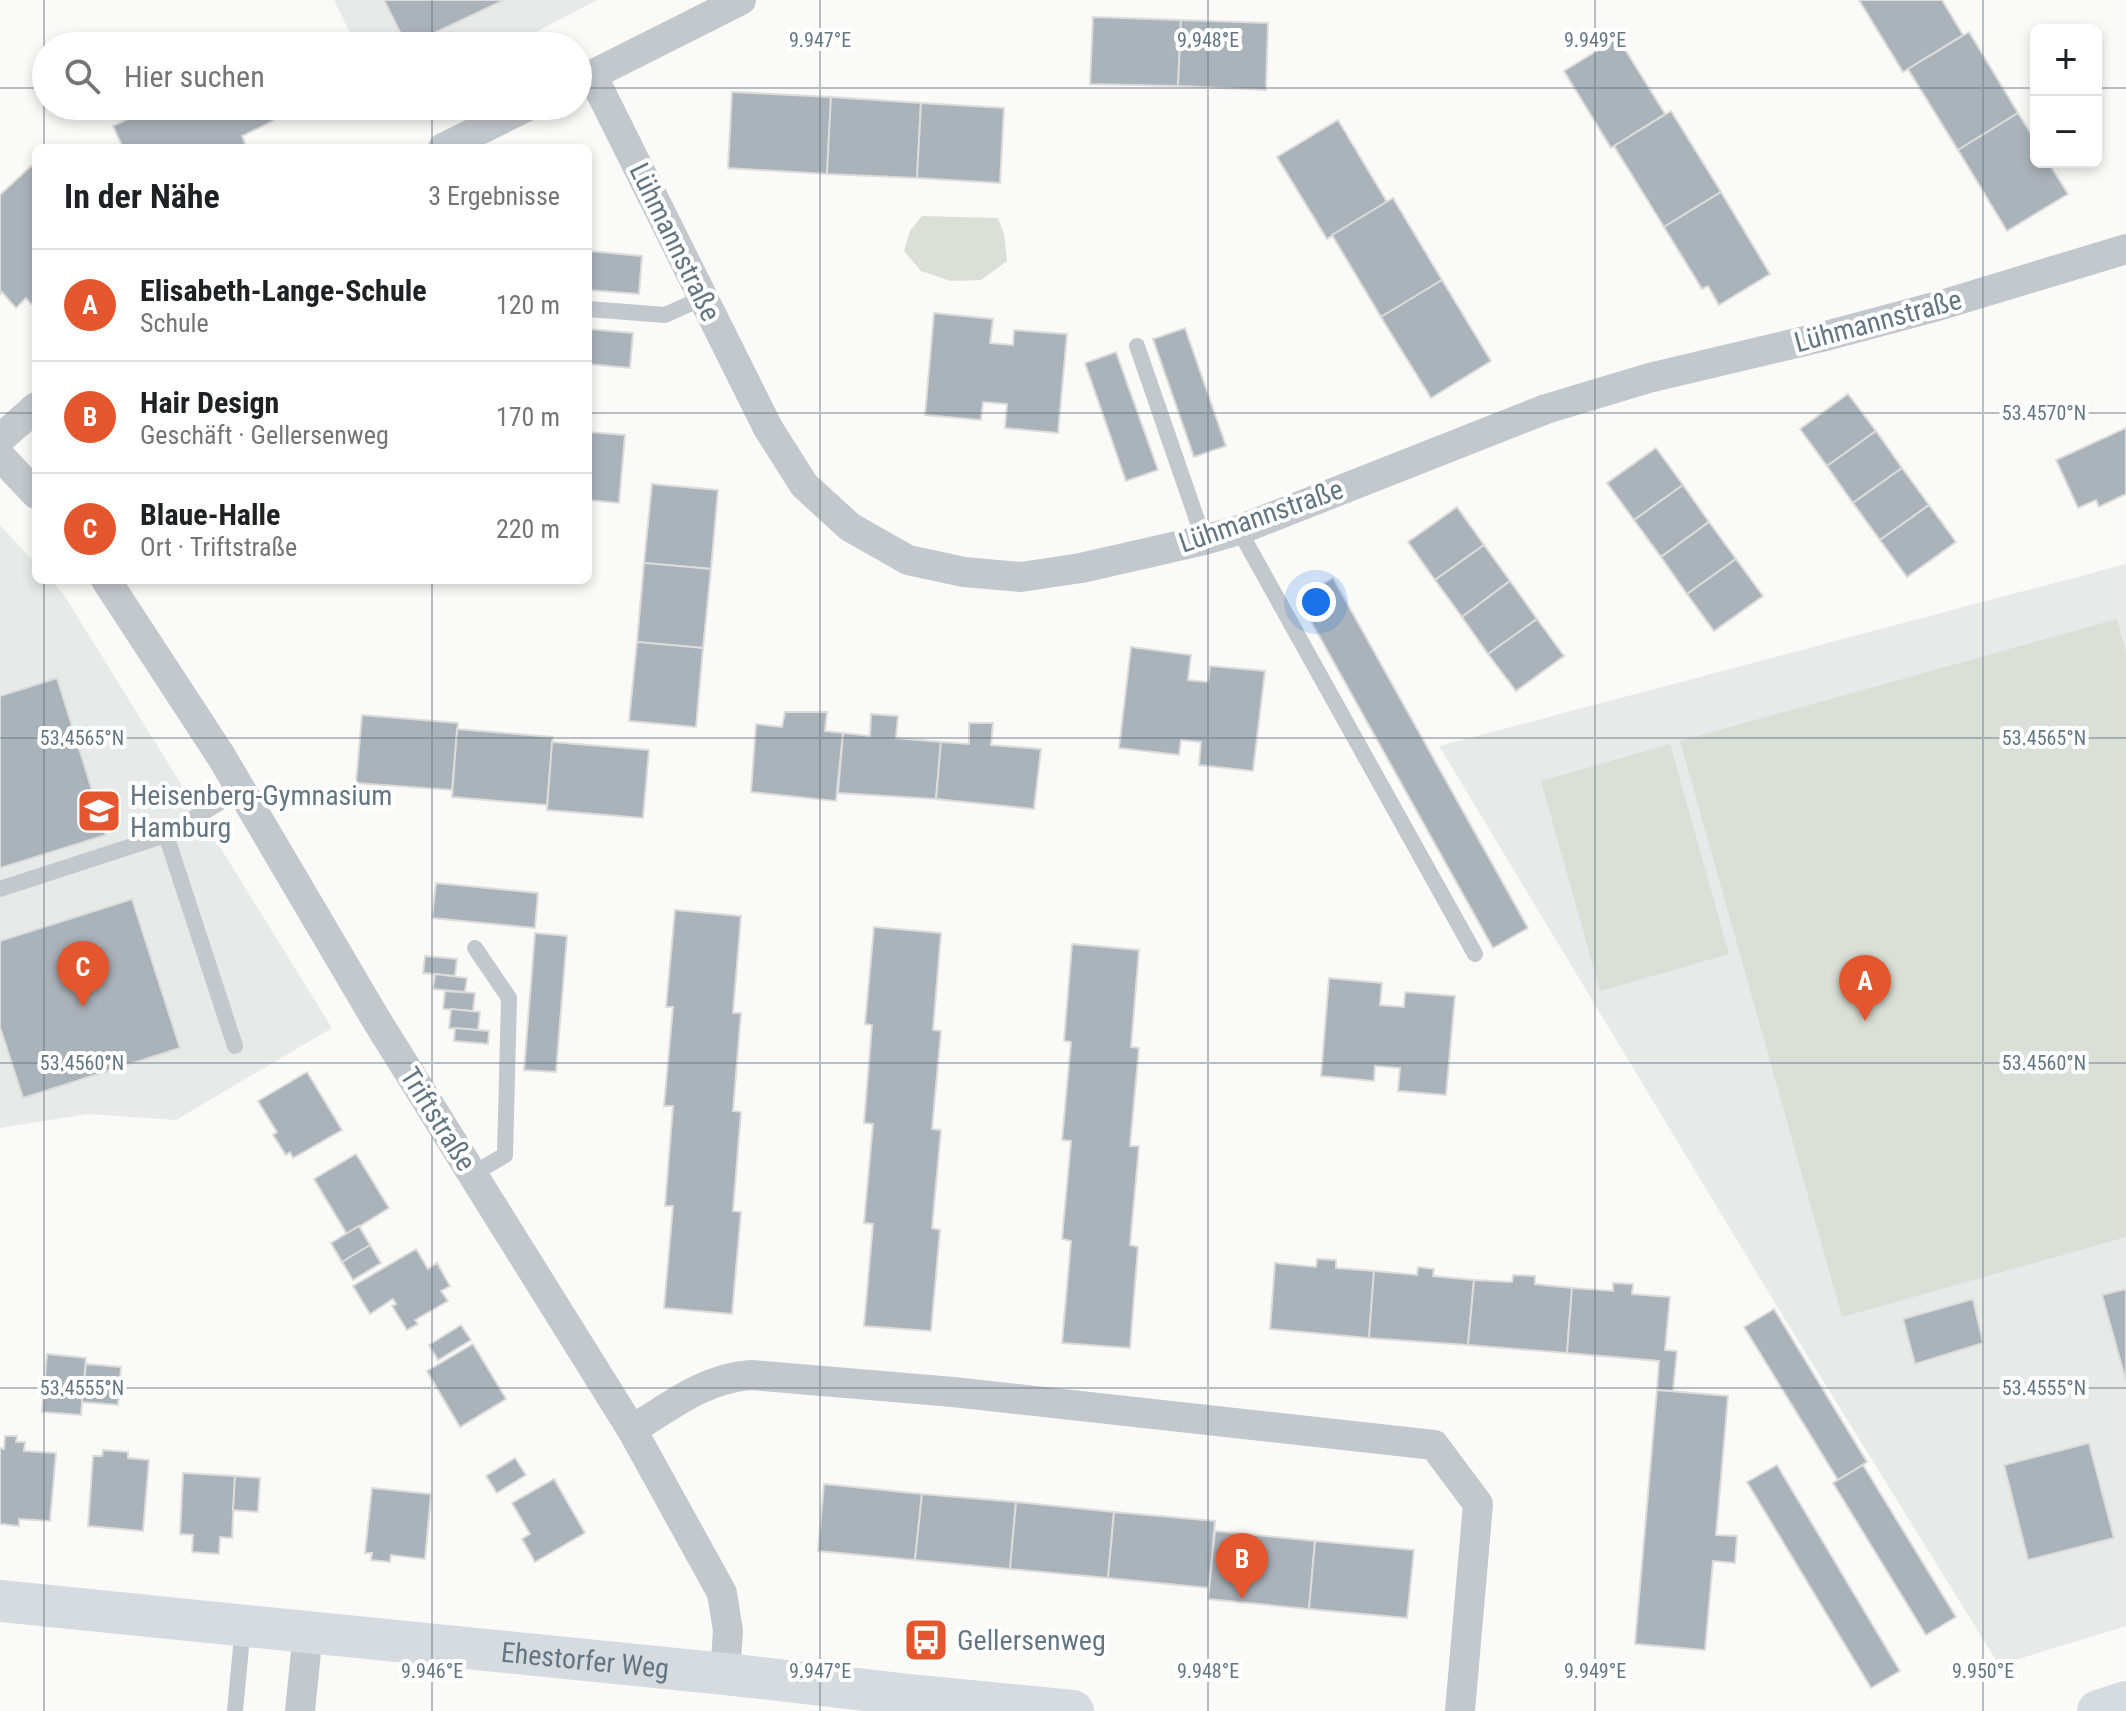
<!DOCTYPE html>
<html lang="de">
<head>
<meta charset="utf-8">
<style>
  :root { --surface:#fff; --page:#f6f6f6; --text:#202124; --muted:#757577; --line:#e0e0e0; --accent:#e4572e }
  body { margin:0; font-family:"Roboto Condensed",sans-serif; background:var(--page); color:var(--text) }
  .controls { position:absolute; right:24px; top:24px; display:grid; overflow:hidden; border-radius:12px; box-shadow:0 4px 12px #0003 }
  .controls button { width:72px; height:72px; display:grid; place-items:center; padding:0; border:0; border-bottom:2px solid var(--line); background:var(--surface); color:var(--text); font:40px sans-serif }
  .you { position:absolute; left:1316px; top:602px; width:28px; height:28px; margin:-20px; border:6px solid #fff; border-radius:50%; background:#1a73e8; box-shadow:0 0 0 12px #1a73e833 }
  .badge { display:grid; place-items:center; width:52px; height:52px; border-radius:50%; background:var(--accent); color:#fff; font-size:26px; font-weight:700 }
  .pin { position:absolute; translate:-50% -66px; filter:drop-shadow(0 2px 4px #0008) }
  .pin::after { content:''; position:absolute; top:42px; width:28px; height:24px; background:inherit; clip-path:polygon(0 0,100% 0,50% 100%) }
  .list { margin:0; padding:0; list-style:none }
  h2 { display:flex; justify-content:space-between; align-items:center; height:104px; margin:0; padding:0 32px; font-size:34px }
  h2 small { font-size:26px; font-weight:400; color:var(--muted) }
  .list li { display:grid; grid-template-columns:52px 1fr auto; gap:24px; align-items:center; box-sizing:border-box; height:112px; padding:0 32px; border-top:2px solid var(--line) }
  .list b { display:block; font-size:30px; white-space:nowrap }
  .list p { margin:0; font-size:26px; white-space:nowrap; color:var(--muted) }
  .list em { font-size:26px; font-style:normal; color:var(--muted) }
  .icon { flex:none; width:44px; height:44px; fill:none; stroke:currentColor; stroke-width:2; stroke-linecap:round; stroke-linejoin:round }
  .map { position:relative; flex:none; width:2126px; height:1711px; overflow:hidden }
  .search { position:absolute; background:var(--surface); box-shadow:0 4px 12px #0003; left:32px; top:32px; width:560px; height:88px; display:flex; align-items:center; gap:20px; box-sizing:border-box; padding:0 28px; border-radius:44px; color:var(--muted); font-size:30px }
  .panel { position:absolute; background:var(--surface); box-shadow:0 4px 12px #0003; left:32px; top:144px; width:560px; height:440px; border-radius:12px }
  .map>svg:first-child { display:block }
  .built { fill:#e8e9e9 }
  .green { fill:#dadfd7 }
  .building { fill:#aab3b9; stroke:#dcdcda; stroke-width:2 }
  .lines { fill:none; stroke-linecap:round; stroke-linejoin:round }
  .service { stroke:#c3c8cc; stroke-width:16 }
  .minor { stroke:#c3c8cc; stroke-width:30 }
  .secondary { stroke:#d6dbdf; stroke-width:42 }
  .ticks { fill:none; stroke:#657683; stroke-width:2; stroke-opacity:0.45 }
  .labels { text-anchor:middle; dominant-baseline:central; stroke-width:8; stroke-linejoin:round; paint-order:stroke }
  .street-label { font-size:28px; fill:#657683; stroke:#fff }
  .poi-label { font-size:28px; fill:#657683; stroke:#fff; text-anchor:start }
  .ticks-label { font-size:20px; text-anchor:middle; fill:#657683; stroke:#fff; stroke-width:8; stroke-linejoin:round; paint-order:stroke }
</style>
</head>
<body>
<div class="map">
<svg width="2126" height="1711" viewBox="0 0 2126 1711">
  <rect width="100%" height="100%" fill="#fafaf8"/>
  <g class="built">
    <path d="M334 0H597L509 46H356Z"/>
    <path d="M0 525 36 564V580H51L64 595 332 1028 176 1120 87 1114 0 1128Z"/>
    <path d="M2126 564V1626L1999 1665 1770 1295 1439 746Z"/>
  </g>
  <g class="green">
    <path d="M922 216 998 218 1004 234 1007 261 981 280 951 281 921 271 904 251 910 231Z"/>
    <path d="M2117 619 2126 652V1237L1842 1317 1680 741Z"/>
    <path d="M1670 744 1729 954 1600 991 1541 781Z"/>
  </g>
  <g class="building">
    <path d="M384 0H504L407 46Z"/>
    <path d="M1859 0H1942L1963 35 1903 72Z"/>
    <path d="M1093 17 1181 20 1178 86 1090 84Z"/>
    <path d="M1181 20 1268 23 1266 90 1178 86Z"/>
    <path d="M1969 32 2018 113 1958 150 1908 69Z"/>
    <path d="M1618 38 1665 114 1611 148 1564 71Z"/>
    <path d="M732 92 831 97 827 174 728 168Z"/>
    <path d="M831 97 921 103 917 178 827 174Z"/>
    <path d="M921 103 1004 108 1000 183 917 178Z"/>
    <path d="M135 106H266L273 121 242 136 247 148H123L113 126 139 114Z"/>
    <path d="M1671 111 1721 192 1664 227 1614 146Z"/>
    <path d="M2018 113 2036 142V162H2048L2068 194 2007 231 1958 150Z"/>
    <path d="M1338 120 1387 202 1327 239 1277 157Z"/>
    <path d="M31 166 36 171V300L31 304 26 298 16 308 2 292 0 294V195Z"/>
    <path d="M1721 192 1770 274 1719 305 1708 286 1702 289 1664 227Z"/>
    <path d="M1393 198 1442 280 1381 317 1332 235Z"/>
    <path d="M588 251 642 256 639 294 588 290Z"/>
    <path d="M1442 280 1491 361 1431 398 1381 317Z"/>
    <path d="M934 313 993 319 990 343 1013 345 1014 330 1067 334 1058 433 1005 428 1007 404 983 402 981 420 925 415Z"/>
    <path d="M1185 328 1226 446 1194 457 1153 339Z"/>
    <path d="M588 329 633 333 630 368 588 364Z"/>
    <path d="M1116 352 1158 470 1126 481 1085 363Z"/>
    <path d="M1848 394 1876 431 1827 466 1800 429Z"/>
    <path d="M2126 428V494L2099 507 2096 500 2078 508 2056 460Z"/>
    <path d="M1876 431 1902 468 1853 503 1827 466Z"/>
    <path d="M588 432 625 435 619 503 588 500Z"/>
    <path d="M1656 448 1683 485 1634 520 1607 483Z"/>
    <path d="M1902 468 1929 505 1880 540 1853 503Z"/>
    <path d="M652 484 718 490 711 569 644 563Z"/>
    <path d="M1683 485 1709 522 1661 557 1634 520Z"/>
    <path d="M1929 505 1956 542 1907 577 1880 540Z"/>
    <path d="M1457 507 1484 545 1435 580 1408 542Z"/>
    <path d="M1709 522 1736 559 1687 594 1661 557Z"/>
    <path d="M1484 545 1510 581 1462 617 1435 580Z"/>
    <path d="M1736 559 1763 596 1714 631 1687 594Z"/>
    <path d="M644 563 711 569 703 648 637 642Z"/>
    <path d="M1333 578 1528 928 1493 948 1298 598Z"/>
    <path d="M1510 581 1537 619 1488 654 1462 617Z"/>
    <path d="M1537 619 1564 656 1516 691 1488 654Z"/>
    <path d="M637 642 703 648 696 727 629 721Z"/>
    <path d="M1131 647 1191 655 1188 680 1208 682 1210 666 1265 671 1253 771 1199 765 1201 742 1181 740 1179 755 1119 748Z"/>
    <path d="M57 678 106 835 0 868V696Z"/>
    <path d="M785 712H827L825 731 843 733 836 801 751 792 756 724 782 727Z"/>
    <path d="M871 714 898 716 896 738 941 742 936 799 838 793 843 733 870 736Z"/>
    <path d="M362 715 458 723 452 790 356 783Z"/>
    <path d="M969 723H993L991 745 1041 749 1034 809 936 799 941 742 969 744Z"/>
    <path d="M457 729 553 737 547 805 452 797Z"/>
    <path d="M552 742 649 750 643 818 547 810Z"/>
    <path d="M436 883 538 893 535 928 432 918Z"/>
    <path d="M132 899 180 1048 23 1098 0 1027V941Z"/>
    <path d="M675 910 741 916 733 1013H741L733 1111 741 1112 733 1211 741 1212 732 1314 664 1308 673 1206H665L673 1106H664L673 1007H666Z"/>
    <path d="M874 927 941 933 933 1030 941 1031 932 1129 941 1130 932 1228 940 1230 931 1331 864 1326 873 1224 864 1223 873 1124 864 1123 872 1025 865 1024Z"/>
    <path d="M535 933 567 936 556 1072 524 1070Z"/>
    <path d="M1072 944 1139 950 1131 1047 1139 1048 1130 1146H1139L1130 1245 1138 1247 1130 1348 1062 1343 1071 1241 1062 1239 1071 1141 1062 1140 1071 1042 1064 1041Z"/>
    <path d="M425 956 457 959 455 976 423 973Z"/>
    <path d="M435 974 467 978 465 992 433 989Z"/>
    <path d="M1329 978 1382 983 1380 1005 1404 1007 1405 992 1455 996 1446 1095 1398 1091 1400 1068 1375 1066 1374 1081 1321 1076Z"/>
    <path d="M445 991 475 993 473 1011 443 1009Z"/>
    <path d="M451 1009 480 1012 478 1030 449 1028Z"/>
    <path d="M455 1028 489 1031 488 1044 454 1041Z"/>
    <path d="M307 1072 342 1130 293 1158 290 1152 286 1155 273 1135 277 1132 258 1101Z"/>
    <path d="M356 1154 389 1208 347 1234 314 1179Z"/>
    <path d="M359 1226 370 1245 342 1262 331 1243Z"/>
    <path d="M370 1245 381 1263 353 1280 342 1262Z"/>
    <path d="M416 1249 428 1269 437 1263 450 1286 441 1291 448 1301 415 1320 418 1324 407 1330 392 1306 396 1304 393 1299 370 1314 353 1286Z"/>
    <path d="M1317 1259 1336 1260V1268L1374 1271 1369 1338 1270 1329 1275 1263 1316 1267Z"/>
    <path d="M1418 1267 1434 1269 1433 1276 1474 1280 1468 1345 1369 1338 1374 1271 1417 1275Z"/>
    <path d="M1513 1275 1535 1276V1284L1572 1288 1567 1353 1468 1345 1474 1280 1512 1282Z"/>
    <path d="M1613 1283 1633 1284 1632 1294 1670 1297 1665 1350 1677 1351 1673 1391 1657 1390 1659 1361 1567 1353 1572 1288 1613 1291Z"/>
    <path d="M2126 1289V1381L2102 1295Z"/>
    <path d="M1973 1299 1983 1343 1915 1364 1903 1319Z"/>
    <path d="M1774 1309 1867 1462 1838 1480 1744 1327Z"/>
    <path d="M461 1325 471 1340 438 1360 429 1345Z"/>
    <path d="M473 1344 506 1399 460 1427 427 1371Z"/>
    <path d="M47 1354 86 1358 81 1415 42 1412Z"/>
    <path d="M86 1364 121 1367 118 1405 82 1402Z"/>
    <path d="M1657 1390 1728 1396 1716 1535 1737 1536 1735 1563 1713 1561 1705 1650 1635 1644Z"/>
    <path d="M5 1436H17L16 1442H25L24 1451 56 1453 50 1521 19 1519V1526L0 1524V1448L4 1449Z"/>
    <path d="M2089 1443 2114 1538 2028 1560 2004 1465Z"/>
    <path d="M103 1450 128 1452V1458L149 1460 143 1531 88 1526 93 1456H102Z"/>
    <path d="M515 1458 526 1475 497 1493 486 1476Z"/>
    <path d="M1777 1465 1900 1671 1871 1688 1747 1482Z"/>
    <path d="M1863 1465 1956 1617 1926 1635 1833 1483Z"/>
    <path d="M183 1473 235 1476 232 1538 220 1537 219 1554 192 1552 193 1535 180 1534Z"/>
    <path d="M235 1476 260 1478 258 1512 233 1510Z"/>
    <path d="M554 1479 585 1533 535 1562 522 1539 530 1534 512 1503Z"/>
    <path d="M824 1484 922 1494 915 1560 818 1551Z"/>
    <path d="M372 1488 431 1494 425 1559 391 1555 390 1562 371 1560 372 1553H365Z"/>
    <path d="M922 1494 1016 1502 1010 1569 915 1560Z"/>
    <path d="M1016 1502 1114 1512 1108 1578 1010 1569Z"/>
    <path d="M1114 1512 1215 1521 1209 1588 1108 1578Z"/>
    <path d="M1215 1531 1315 1541 1309 1609 1208 1599Z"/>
    <path d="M1315 1541 1414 1550 1407 1618 1309 1609Z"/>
  </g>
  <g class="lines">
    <g class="service">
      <path d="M588 309 665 315 703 298"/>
      <path d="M1137 346 1204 540"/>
      <path d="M1239 530 1475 954"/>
      <path d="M166 835 235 1046"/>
      <path d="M0 889 166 835 241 790"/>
      <path d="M473 1174 505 1155 509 998 475 948"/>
      <path d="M235 1711 243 1626"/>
    </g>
    <g class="minor">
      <path d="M592 75 768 428 804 485 850 527 908 560 964 572 1021 577 1081 568 1204 540 1239 530 1546 409 1649 378 1822 337 1938 306 2126 249"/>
      <path d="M578 82 741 0"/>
      <path d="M443 148 528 106"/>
      <path d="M0 439 36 407"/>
      <path d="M0 456 36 494"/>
      <path d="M106 580 221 756 377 1021 632 1430 722 1593 728 1631 725 1674"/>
      <path d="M632 1430C670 1406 705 1378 751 1375L953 1392 1434 1445 1478 1504 1460 1711"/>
      <path d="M300 1711 308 1632"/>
    </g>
    <g class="secondary">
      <path id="s1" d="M0 1601 725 1674 910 1695 1073 1711"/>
      <path d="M2098 1711 2126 1702"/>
    </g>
  </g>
  <path class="ticks" d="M44 0V148M432 0V46M820 0V1711M1208 0V1711M1595 0V1711M1983 0V1711M0 88H46M578 88H2036M2096 88H2126M432 106V148M0 413H36M588 413H2126M44 580V1711M432 580V1711M0 738H2126M0 1063H2126M0 1388H2126"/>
  <defs>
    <g id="school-square" transform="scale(2.3)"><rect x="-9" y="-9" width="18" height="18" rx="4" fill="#e4572e" stroke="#fff"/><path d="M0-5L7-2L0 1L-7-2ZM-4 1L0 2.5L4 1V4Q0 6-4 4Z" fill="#fff"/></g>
    <g id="bus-square" transform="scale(2.3)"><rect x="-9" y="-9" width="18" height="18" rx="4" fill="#e4572e" stroke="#fff"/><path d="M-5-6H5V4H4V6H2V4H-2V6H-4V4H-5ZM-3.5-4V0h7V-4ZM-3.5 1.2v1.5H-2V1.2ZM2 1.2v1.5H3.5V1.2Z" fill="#fff"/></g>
  </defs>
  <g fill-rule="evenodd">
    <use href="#school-square" x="99" y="811"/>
    <use href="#bus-square" x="926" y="1640"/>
  </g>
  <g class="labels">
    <g class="street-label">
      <text transform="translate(675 242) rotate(64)">Lühmannstraße</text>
      <text transform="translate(1878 321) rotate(-15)">Lühmannstraße</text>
      <text transform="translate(1261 516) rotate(-19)">Lühmannstraße</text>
      <text transform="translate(438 1119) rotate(58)">Triftstraße</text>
      <text stroke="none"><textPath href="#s1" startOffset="588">Ehestorfer Weg</textPath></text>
    </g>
    <g class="poi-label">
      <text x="130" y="795">Heisenberg-Gymnasium<tspan x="130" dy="32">Hamburg</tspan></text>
      <text x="957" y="1640">Gellersenweg</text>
    </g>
  </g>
  <g class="ticks-label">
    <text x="820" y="47">9.947°E</text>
    <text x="1208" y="47">9.948°E</text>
    <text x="1595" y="47">9.949°E</text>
    <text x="2044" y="420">53.4570°N</text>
    <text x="82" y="745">53.4565°N</text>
    <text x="2044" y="745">53.4565°N</text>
    <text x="82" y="1070">53.4560°N</text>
    <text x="2044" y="1070">53.4560°N</text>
    <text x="82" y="1395">53.4555°N</text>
    <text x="2044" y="1395">53.4555°N</text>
    <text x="432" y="1678">9.946°E</text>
    <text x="820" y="1678">9.947°E</text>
    <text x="1208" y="1678">9.948°E</text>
    <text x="1595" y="1678">9.949°E</text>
    <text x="1983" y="1678">9.950°E</text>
  </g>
</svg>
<div class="controls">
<button>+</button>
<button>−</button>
</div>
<div class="you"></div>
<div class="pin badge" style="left:1865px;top:1021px">A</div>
<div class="pin badge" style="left:1242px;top:1599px">B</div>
<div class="pin badge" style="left:83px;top:1007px">C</div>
<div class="search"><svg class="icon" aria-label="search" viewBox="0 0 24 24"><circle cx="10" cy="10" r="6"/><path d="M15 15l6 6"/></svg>Hier suchen</div>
<section class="panel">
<h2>In der Nähe<small>3 Ergebnisse</small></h2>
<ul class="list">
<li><span class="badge">A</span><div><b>Elisabeth-Lange-Schule</b><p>Schule</p></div><em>120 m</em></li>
<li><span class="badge">B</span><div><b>Hair Design</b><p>Geschäft · Gellersenweg</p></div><em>170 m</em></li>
<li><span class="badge">C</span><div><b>Blaue-Halle</b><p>Ort · Triftstraße</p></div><em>220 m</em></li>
</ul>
</section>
</div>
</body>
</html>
